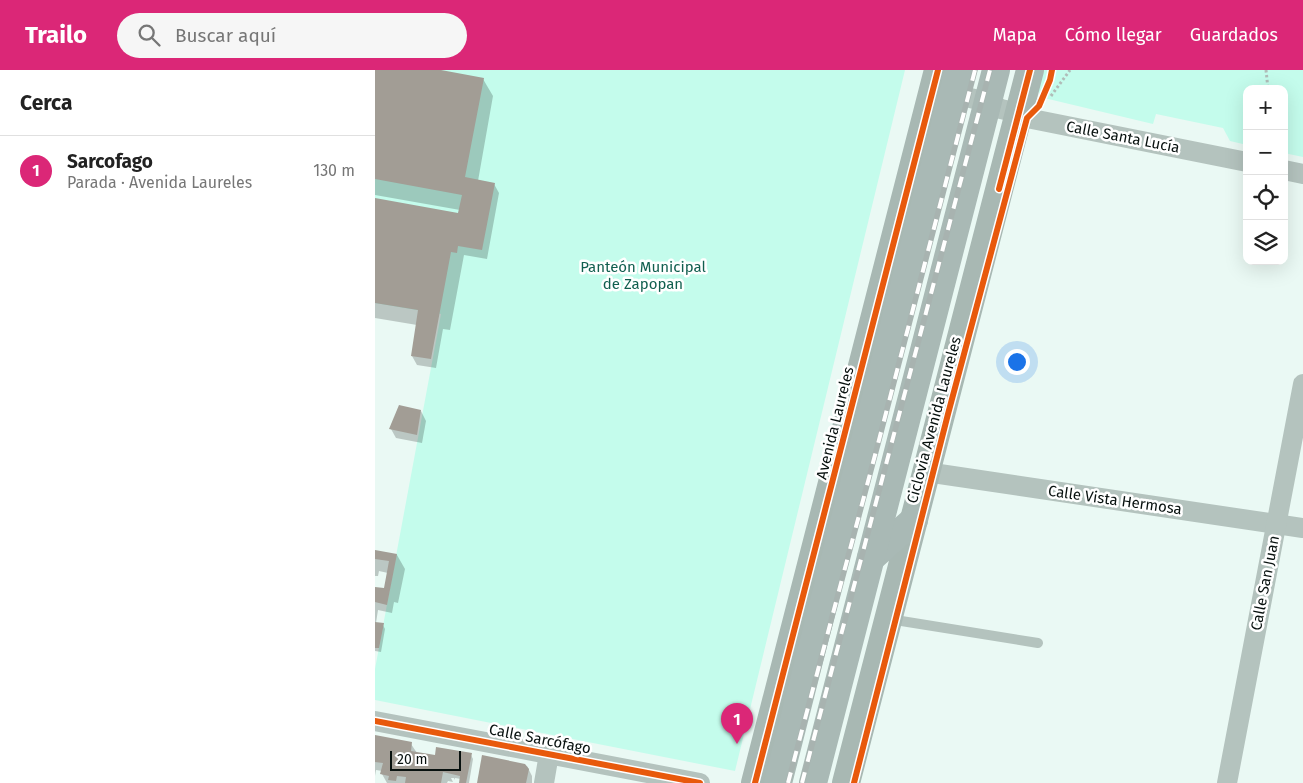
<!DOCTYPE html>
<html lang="es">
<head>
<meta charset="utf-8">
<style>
  :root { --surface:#fff; --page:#f6f6f6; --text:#222; --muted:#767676; --line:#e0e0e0; --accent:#db2777 }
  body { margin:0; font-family:"Fira Sans",sans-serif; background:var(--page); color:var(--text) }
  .controls { position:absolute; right:15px; top:15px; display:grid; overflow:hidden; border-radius:10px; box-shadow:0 5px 20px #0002 }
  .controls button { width:45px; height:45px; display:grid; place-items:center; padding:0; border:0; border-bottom:1px solid var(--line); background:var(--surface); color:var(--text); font:25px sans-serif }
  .scale { position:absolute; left:15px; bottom:12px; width:71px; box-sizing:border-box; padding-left:5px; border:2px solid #08110f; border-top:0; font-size:14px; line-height:18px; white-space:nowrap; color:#08110f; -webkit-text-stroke:4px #fff; paint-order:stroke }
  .you { position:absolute; left:641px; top:291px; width:18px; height:18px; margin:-12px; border:4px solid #fff; border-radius:50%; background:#1a73e8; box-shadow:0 0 0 8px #1a73e833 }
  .badge { display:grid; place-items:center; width:32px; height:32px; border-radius:50%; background:var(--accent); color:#fff; font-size:16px; font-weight:700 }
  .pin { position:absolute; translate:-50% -41px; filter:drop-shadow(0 1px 2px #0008) }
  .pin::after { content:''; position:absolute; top:26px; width:18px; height:15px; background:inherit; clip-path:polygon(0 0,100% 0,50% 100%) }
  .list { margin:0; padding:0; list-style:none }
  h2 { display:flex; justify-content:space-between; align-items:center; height:65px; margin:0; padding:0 20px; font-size:21px }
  h2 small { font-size:16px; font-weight:400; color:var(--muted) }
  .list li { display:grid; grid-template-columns:32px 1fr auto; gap:15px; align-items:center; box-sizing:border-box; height:70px; padding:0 20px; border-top:1px solid var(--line) }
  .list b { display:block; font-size:19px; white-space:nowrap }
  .list p { margin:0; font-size:16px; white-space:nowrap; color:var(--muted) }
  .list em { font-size:16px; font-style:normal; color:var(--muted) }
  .icon { flex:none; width:28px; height:28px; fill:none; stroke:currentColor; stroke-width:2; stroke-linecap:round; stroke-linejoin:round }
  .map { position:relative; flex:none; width:928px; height:713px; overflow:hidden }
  header { display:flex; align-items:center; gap:30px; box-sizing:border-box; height:70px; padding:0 25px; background:var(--accent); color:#fff }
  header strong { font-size:24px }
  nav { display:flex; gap:28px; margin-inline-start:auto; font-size:18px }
  .search { width:350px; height:45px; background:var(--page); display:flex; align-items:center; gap:12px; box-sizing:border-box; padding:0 18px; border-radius:28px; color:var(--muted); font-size:19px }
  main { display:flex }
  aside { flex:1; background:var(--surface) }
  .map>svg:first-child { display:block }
  .green { fill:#c4fcec }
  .shadow { fill:#0003 }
  .building { fill:#a29d95 }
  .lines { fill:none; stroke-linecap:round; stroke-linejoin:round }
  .path { stroke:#b0bcb8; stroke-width:3; stroke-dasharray:2.5 2.5; stroke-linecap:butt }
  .service { stroke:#b4c3be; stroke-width:10 }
  .minor { stroke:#b4c3be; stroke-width:20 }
  .secondary { stroke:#a8b8b3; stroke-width:28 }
  .primary { stroke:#a9b9b5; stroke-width:28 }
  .rail-casing { stroke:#a8b3b0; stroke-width:5.5 }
  .rail { stroke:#fff; stroke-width:4; stroke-dasharray:11; stroke-linecap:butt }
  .cycleway-casing { stroke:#fff; stroke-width:9 }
  .cycleway { stroke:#e8590c; stroke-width:6 }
  .labels { text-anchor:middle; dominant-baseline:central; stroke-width:5; stroke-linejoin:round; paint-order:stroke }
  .street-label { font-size:15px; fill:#08110f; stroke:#fff }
  .park-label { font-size:15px; fill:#115f4f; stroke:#fff }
</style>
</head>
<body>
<header>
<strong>Trailo</strong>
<div class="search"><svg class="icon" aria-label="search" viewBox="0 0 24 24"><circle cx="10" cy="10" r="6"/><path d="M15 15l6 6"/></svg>Buscar aquí</div>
<nav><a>Mapa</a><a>Cómo llegar</a><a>Guardados</a></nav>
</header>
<main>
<aside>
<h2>Cerca<small></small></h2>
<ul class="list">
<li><span class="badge">1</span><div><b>Sarcofago</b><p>Parada · Avenida Laureles</p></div><em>130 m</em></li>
</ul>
</aside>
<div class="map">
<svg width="928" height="713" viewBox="0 0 928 713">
  <rect width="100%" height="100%" fill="#eaf9f4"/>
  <g class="green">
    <path d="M0 0H530L360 701 0 630V599L66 244 0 233Z"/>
    <path d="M667 0H928V87L909 83V19H872V75L855 71 848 58 781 44 778 54 665 27 663 14Z"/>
  </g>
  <g class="shadow">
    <path d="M0 0H59L108 9 118 26 103 111 119 114 124 123 112 189 89 185 75 260 68 259 61 298 42 295 37 286 42 255 0 248V129L83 144 85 140 0 125Z"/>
    <path d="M46 341 51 351 47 373 21 368 16 359Z"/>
    <path d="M0 481 22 485 30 499 23 533 19 532 17 543 3 540 1 553 8 555 10 559 6 582 0 581V518L10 520 13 503 4 501 3 506H0Z"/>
    <path d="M0 667 36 674 42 683 61 687 96 685 98 689 94 713H85L86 709 80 708V710L79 708H76L78 712 73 711 72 713H12L7 704V701L1 700 0 706Z"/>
    <path d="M152 696 157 706V713H104Z"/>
  </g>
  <g class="building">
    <path d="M0 0H66L109 8 90 107 120 113 107 180 83 176 82 183 76 182 56 289 36 286 43 240 0 233V128L83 143 87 125 0 109Z"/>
    <path d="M24 335 46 340 42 365 14 359Z"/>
    <path d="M0 480 22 484 12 535 0 532V517L9 518 14 491 0 489Z"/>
    <path d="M0 552 9 553 4 578H0Z"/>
    <path d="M0 665 37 672 36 681 60 685 61 677 97 683 91 713H84L85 706 68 702 66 713H30L31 707 22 706 21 711 13 710 14 706 5 704 8 693 0 692Z"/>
    <path d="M107 685 150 694 154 699 151 713H102Z"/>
  </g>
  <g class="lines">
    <g class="path">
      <path d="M891 0 893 19"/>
      <path d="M676 26 695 0"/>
    </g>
    <path class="service" d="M514 549 663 573"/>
    <g class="minor">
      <path d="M566 21 612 32 626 39 643 43 652 48 872 92"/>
      <path d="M909 100 928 104"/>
      <path d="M551 402 928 458"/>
      <path d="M0 651 325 713"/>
      <path d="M169 713 174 684"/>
      <path d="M852 713 928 314"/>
    </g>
    <g class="secondary">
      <path d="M380 713 563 0"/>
      <path d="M471 713 655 0"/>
    </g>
    <g class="primary">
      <path d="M496 488 539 450"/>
      <path d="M403 713 584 0"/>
      <path d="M438 713 621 0"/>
    </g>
    <g class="rail-casing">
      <g id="rail">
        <path d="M413 713 504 370 600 0"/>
        <path d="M427 713 615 0"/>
      </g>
    </g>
    <use href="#rail" class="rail"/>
    <g class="cycleway-casing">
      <g id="cycleway">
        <path d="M624 119 655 0"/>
        <path d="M0 651 325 713"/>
        <path d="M380 713 563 0"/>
        <path d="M479 713 573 344 652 48 664 36 675 10 677 0"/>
      </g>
    </g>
    <use href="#cycleway" class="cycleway"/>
  </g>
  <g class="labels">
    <g class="street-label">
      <text transform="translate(748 67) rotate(11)">Calle Santa Lucía</text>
      <text transform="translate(559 350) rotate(-75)">Ciclovia Avenida Laureles</text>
      <text transform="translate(460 353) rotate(-76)">Avenida Laureles</text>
      <text transform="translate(740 430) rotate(8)">Calle Vista Hermosa</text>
      <text transform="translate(890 513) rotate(-79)">Calle San Juan</text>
      <text transform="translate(165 669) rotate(11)">Calle Sarcófago</text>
    </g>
    <g class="park-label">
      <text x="268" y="197">Panteón Municipal<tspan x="268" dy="17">de Zapopan</tspan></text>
    </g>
  </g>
</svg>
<div class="controls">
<button>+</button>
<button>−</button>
<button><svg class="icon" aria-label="locate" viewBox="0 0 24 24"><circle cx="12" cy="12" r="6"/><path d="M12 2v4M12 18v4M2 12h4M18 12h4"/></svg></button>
<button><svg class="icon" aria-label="layers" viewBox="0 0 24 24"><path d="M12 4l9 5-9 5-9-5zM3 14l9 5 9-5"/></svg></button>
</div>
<div class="scale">20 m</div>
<div class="you"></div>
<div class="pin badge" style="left:362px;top:674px">1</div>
</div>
</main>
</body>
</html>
